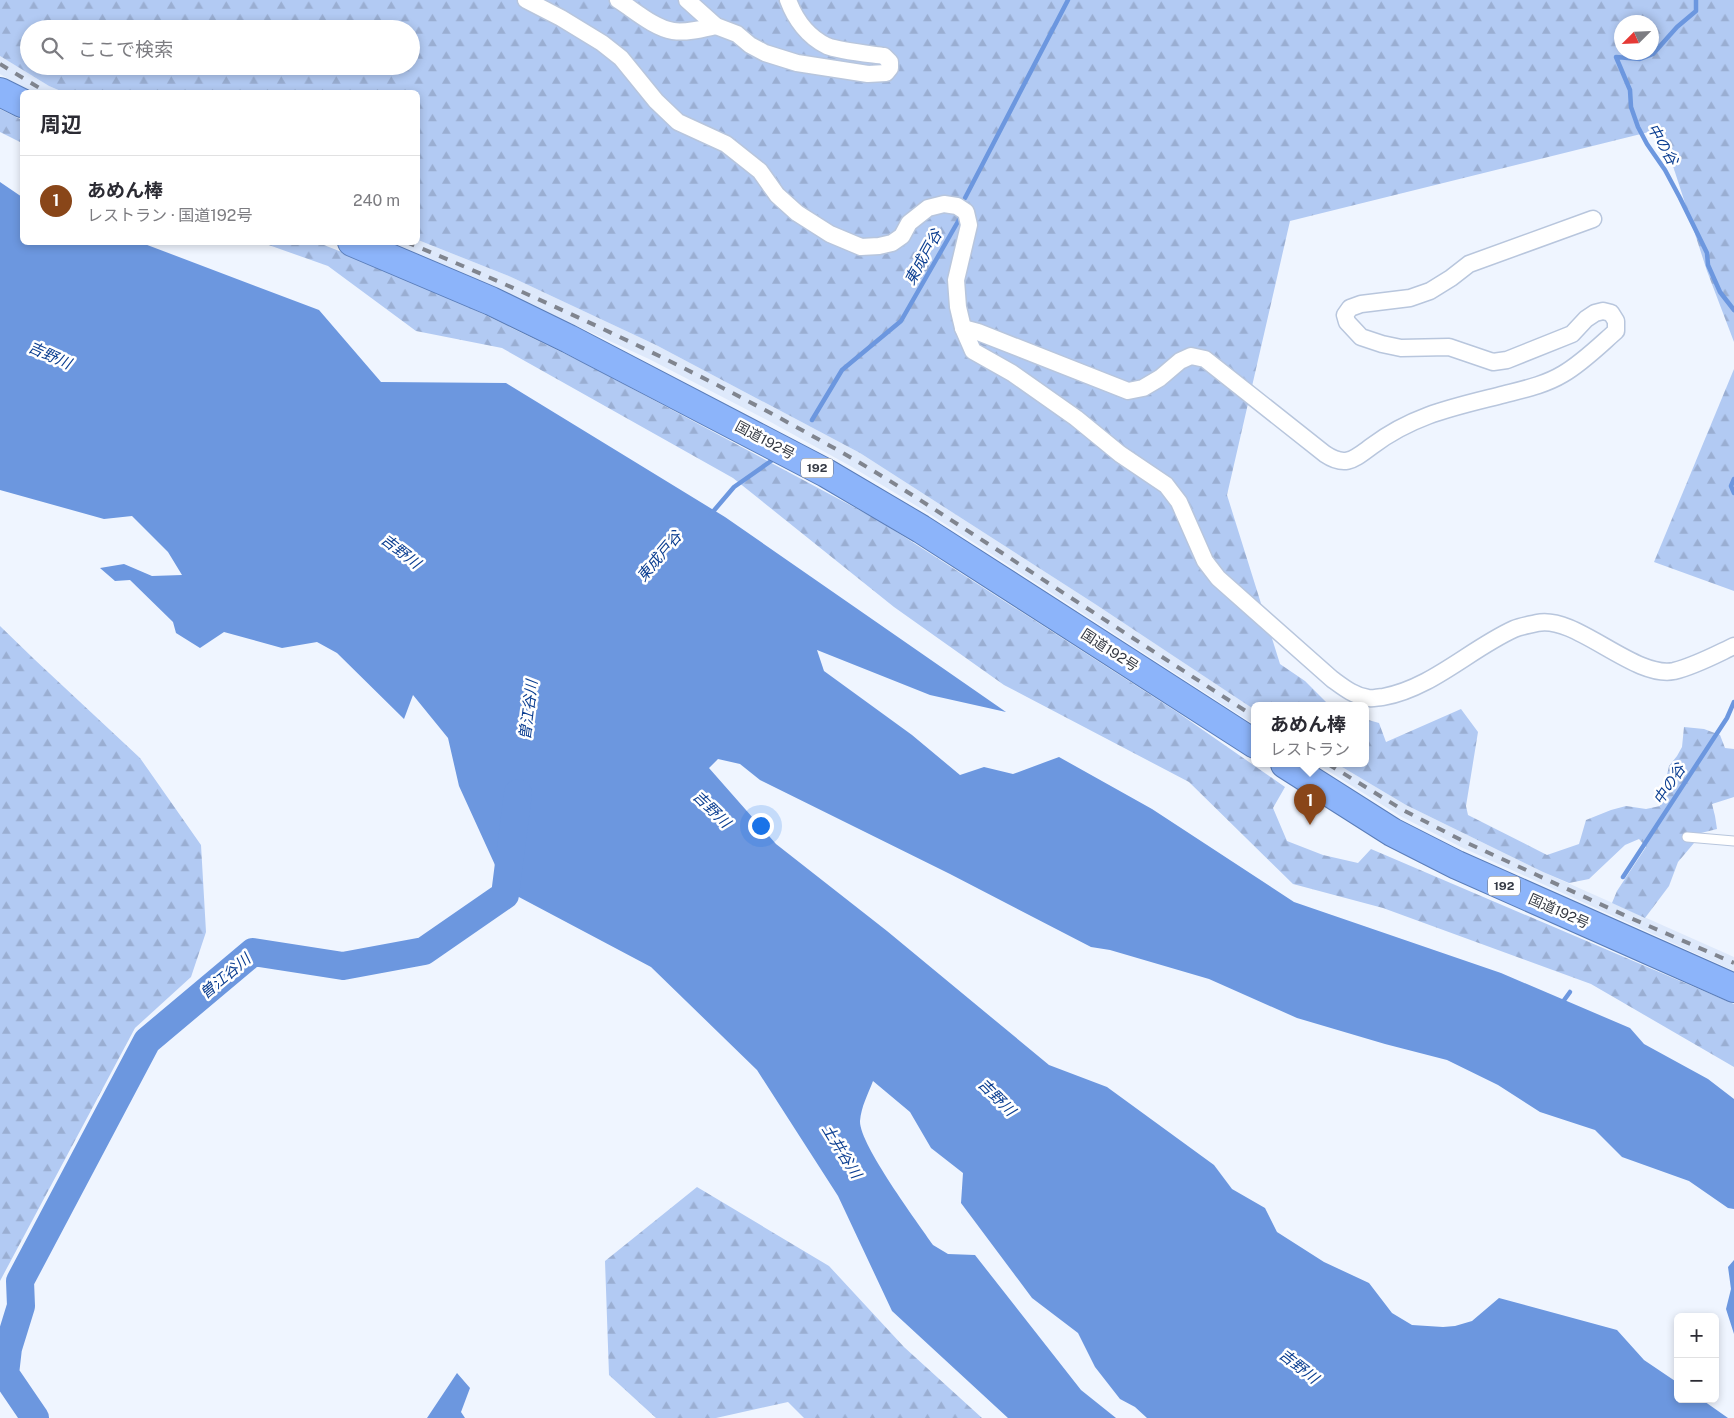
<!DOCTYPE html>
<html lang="ja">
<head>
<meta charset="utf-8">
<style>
  :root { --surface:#fff; --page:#f7f7f7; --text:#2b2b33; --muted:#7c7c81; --line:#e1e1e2; --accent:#894619 }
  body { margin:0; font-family:"Public Sans","Noto Sans JP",sans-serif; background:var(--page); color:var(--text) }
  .controls { position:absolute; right:15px; bottom:15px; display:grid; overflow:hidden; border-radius:8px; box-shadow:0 2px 8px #0003 }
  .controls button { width:45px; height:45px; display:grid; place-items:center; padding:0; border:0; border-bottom:1px solid var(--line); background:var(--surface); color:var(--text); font:25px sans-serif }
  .compass { position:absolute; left:1614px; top:15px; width:45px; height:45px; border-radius:50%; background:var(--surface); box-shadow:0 2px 8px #0003; rotate:246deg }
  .you { position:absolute; left:760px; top:825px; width:18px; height:18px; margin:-12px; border:4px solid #fff; border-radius:50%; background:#1a73e8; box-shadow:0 0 0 8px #1a73e833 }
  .badge { display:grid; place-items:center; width:32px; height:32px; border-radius:50%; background:var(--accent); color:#fff; font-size:16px; font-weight:700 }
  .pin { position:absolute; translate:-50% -41px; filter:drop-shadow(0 1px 2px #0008) }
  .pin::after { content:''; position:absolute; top:26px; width:18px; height:15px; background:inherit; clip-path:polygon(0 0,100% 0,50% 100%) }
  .popup { position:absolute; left:1251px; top:702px; width:118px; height:65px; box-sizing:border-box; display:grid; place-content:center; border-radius:8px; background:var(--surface); filter:drop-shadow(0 1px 4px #0005); font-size:16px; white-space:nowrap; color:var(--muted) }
  .popup b { font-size:19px; color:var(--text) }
  .popup::after { content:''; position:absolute; left:50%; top:100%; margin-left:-10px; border:10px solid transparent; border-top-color:var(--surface) }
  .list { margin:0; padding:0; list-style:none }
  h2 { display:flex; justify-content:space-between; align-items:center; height:65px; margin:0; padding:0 20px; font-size:21px }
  h2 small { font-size:16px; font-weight:400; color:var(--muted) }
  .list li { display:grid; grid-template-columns:32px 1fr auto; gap:15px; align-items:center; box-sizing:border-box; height:90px; padding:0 20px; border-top:1px solid var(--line) }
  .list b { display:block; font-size:19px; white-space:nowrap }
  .list p { margin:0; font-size:16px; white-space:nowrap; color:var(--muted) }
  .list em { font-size:16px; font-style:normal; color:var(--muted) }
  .icon { flex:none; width:28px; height:28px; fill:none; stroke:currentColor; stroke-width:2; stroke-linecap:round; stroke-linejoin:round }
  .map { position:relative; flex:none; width:1734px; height:1418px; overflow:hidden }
  .search { position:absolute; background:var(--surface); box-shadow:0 2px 8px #0003; left:20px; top:20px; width:400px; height:55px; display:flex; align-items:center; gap:12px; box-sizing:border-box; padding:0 18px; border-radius:28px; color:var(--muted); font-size:19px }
  .panel { position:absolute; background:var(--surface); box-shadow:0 2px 8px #0003; left:20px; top:90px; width:400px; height:155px; border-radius:8px }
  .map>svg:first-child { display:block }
  .built { fill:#dee9fb }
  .forest { fill:url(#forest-firs); fill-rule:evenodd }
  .water { fill:#6c97df }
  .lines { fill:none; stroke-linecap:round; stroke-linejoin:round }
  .stream { stroke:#6c97df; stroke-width:4.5 }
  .river { stroke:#6c97df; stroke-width:28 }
  .service-casing { stroke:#b8c6dd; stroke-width:11 }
  .minor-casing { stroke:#b8c6dd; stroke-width:19 }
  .trunk-casing { stroke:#5a7db9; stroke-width:30 }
  .service { stroke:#fff; stroke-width:9 }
  .minor { stroke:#fff; stroke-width:16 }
  .trunk { stroke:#8cb4fa; stroke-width:28 }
  .rail { stroke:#80858f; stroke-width:4; stroke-dasharray:9 9; stroke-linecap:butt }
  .labels { text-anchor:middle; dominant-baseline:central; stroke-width:5; stroke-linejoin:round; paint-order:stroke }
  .shield { fill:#fff; stroke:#71747b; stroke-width:1 }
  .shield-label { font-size:12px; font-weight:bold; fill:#343943 }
  .street-label { font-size:14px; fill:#343943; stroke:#fff }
  .water-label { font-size:15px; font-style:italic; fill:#0b3e91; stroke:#fff }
</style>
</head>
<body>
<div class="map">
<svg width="1734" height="1418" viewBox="0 0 1734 1418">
  <defs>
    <pattern id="forest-firs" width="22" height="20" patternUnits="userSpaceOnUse" patternTransform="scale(1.25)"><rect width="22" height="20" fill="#b2caf3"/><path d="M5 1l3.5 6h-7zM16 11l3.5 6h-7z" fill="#9aaed2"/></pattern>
  </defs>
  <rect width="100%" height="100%" fill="#eff5ff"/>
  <g class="built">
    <path d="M0 56 49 86 63 92H30L0 74Z"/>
    <path d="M418 240 511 277 656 345 860 453 1095 604 1255 710V725L925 511 852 467 767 420 649 359 505 293 388 243 418 242Z"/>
    <path d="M1317 764H1337L1406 805 1543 872 1734 957V971L1461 847 1400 816Z"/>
  </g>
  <g class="forest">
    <path d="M0 0H1734V342L1707 271 1661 129 1290 221 1227 495 1280 664 1305 681 1327 703 1333 706H1255V710L1095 604 860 453 656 345 511 277 418 240V92H63L49 86 0 56ZM1622 22H1652V52H1622ZM29 29H411V66H29Z"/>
    <path d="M0 109 22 120V143L0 132Z"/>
    <path d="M263 243H319L417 282 586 364 878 520 1177 712 1285 787 1273 808 1287 841 1323 855 1358 863 1371 849 1734 1004V1067L1591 984 1383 908 1293 884 1189 782 1004 685 894 607 733 478 502 348 416 331 328 266Z"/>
    <path d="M1734 369V591L1654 562Z"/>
    <path d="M0 626 34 659 140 758 201 845 206 932 191 977 135 1028 0 1281Z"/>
    <path d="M1461 709 1478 732 1466 806 1468 815 1547 855 1579 844 1586 820 1611 810 1626 806 1646 809 1660 806 1669 766 1677 756 1682 747 1684 727 1704 729 1720 735 1725 748 1734 749V797L1712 804 1715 816 1717 829 1701 833 1694 843 1678 862 1669 886 1645 918 1612 903 1617 891 1646 847 1639 839 1625 845 1589 879 1569 883 1543 872 1406 805 1337 764H1365V719L1379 723 1386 742Z"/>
    <path d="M697 1187 829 1266 904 1347 982 1418H804L788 1402 716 1418H656L609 1375 605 1261Z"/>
  </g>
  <g class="water">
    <path d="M0 182 22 197V242L142 243 319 310 381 382 506 383 725 517 1006 712 930 695 817 650 824 671 912 735 960 775 984 767 1013 774 1059 757 1152 809 1294 902 1501 973 1630 1028 1644 1044 1708 1079 1734 1099V1209L1728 1208 1689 1181 1622 1157 1595 1130 1540 1112 1498 1085 1447 1060 1385 1044 1297 1018 1209 979 1110 950 1091 947 950 874 760 780 740 764 718 759 709 768 776 844 887 931 1049 1065 1107 1087 1214 1165 1232 1189 1265 1208 1277 1232 1324 1262 1369 1283 1392 1313 1412 1325 1443 1327 1455 1326 1472 1321 1499 1298 1617 1330 1644 1360 1678 1383V1399H1701L1728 1418H1147L1135 1407 1120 1399 1095 1367 1078 1333 1032 1298 961 1203 963 1173 931 1148 910 1112 873 1081C868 1094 861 1107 860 1121 859 1144 918 1223 933 1245L948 1254 975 1255 1081 1390 1116 1418H1008L892 1311 838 1196 757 1070 651 967 517 896 520 831 504 830 495 865 459 786 448 738 413 695 404 719 337 653 317 642 282 648 224 632 200 648 176 633 173 622 130 580 115 581 100 568 124 564 152 576 182 575 168 552 132 516 104 519 0 490Z"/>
    <path d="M1734 1260V1334L1726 1309 1731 1289 1728 1267Z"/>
    <path d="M457 1373 470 1388 461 1412 465 1418H427Z"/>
  </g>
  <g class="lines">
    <g class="stream">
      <path d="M1696 0V11L1677 27 1653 54 1640 59 1616 57 1630 90 1631 107 1638 127 1647 144 1665 170 1680 198 1707 253 1708 265 1720 292 1734 310"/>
      <path d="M965 198 1068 0"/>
      <path d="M812 420 842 370 901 321 960 218"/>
      <path d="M1734 479 1731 486 1734 493"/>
      <path d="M711 514 734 487 771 461"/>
      <path d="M1623 877 1727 718 1734 702"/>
      <path d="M1562 1003 1570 992"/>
    </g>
    <path class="river" d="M35 1418 5 1374 8 1348 21 1306 20 1281 147 1041 253 952 343 966 424 951 505 895 518 793"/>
    <g class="service-casing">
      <path id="service" d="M1687 837 1734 841"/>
    </g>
    <g class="minor-casing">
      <g id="minor">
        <path d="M526 0 561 18 602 43 621 58 656 101 678 122 726 144 760 171 777 195 797 213 830 234 861 247 879 246 892 243 902 236 909 223 928 208 944 204 957 206 966 212 969 225 956 280 958 307 963 328 973 351 1012 373 1076 418 1120 454 1166 485 1179 502 1205 561 1218 578 1332 679C1343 687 1354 696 1368 698 1373 699 1378 697 1383 697 1432 688 1470 649 1514 629 1521 626 1529 625 1537 623 1575 614 1634 679 1674 671 1695 666 1715 655 1734 646"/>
        <path d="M618 0C634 10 654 28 673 31 687 33 702 29 716 26"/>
        <path d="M687 0 716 26 737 34 750 45 765 53 797 63 868 74 886 73 890 68V62L884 56C870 54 839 51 827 46 808 37 795 19 788 0"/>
        <path d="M963 328 978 332 1128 391 1143 388 1160 378 1180 361 1191 356 1205 359 1325 454C1346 468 1354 459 1372 446 1412 416 1450 408 1498 396 1520 390 1543 386 1563 374 1582 363 1599 346 1616 331V321L1611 313 1603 311 1595 313 1586 319 1572 334 1507 360 1493 362 1449 347 1401 348 1382 344 1361 337 1347 322 1345 315 1350 308 1361 304 1410 298 1430 291 1451 278 1469 264 1593 219"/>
      </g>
    </g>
    <g class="trunk-casing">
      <g id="trunk">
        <path d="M0 92 22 103"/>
        <path d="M352 242 491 301 569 339 826 473 921 529 1255 744"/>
        <path d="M1285 764 1392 832 1457 865 1734 988"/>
      </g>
    </g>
    <use href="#service" class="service"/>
    <use href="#minor" class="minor"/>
    <use href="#trunk" class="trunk"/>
    <g class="rail">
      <path d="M0 64 46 92"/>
      <path d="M406 242C560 306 711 377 855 460 903 488 949 519 996 549 1082 605 1168 661 1255 717"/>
      <path d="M1328 764 1403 810 1463 841 1626 916 1734 963"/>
    </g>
  </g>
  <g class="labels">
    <g class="shield">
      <rect x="801" y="458.5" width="32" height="19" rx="4"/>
      <rect x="1488" y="876.5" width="32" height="19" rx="4"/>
    </g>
    <g class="shield-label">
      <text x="817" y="468">192</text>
      <text x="1504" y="886">192</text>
    </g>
    <g class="street-label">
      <text transform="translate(765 440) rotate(28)">国道192号</text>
      <text transform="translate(1110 650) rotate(33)">国道192号</text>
      <text transform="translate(1559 911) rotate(24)">国道192号</text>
    </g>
    <g class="water-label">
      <text transform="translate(1663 144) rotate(60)">中の谷</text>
      <text transform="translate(923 257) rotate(-61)">東成戸谷</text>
      <text transform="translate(50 355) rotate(24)">吉野川</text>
      <text transform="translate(401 551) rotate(38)">吉野川</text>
      <text transform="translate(659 556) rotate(-50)">東成戸谷</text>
      <text transform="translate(528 710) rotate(-83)">曽江谷川</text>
      <text transform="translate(1669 784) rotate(-57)">中の谷</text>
      <text transform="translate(712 809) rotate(44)">吉野川</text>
      <text transform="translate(225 976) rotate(-40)">曽江谷川</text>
      <text transform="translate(997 1097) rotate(45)">吉野川</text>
      <text transform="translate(842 1151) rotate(58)">土井谷川</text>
      <text transform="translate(1299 1366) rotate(38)">吉野川</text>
    </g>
  </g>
</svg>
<div class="controls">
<button>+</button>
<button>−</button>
</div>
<svg class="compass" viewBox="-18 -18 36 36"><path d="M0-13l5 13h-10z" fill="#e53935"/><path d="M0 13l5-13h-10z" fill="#7c7c81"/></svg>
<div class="you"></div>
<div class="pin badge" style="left:1310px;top:825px">1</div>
<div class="popup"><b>あめん棒</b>レストラン</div>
<div class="search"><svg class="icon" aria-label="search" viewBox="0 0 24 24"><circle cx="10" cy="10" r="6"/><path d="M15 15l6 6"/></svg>ここで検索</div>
<section class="panel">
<h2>周辺<small></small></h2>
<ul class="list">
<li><span class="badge">1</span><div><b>あめん棒</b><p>レストラン · 国道192号</p></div><em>240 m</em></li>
</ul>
</section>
</div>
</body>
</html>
